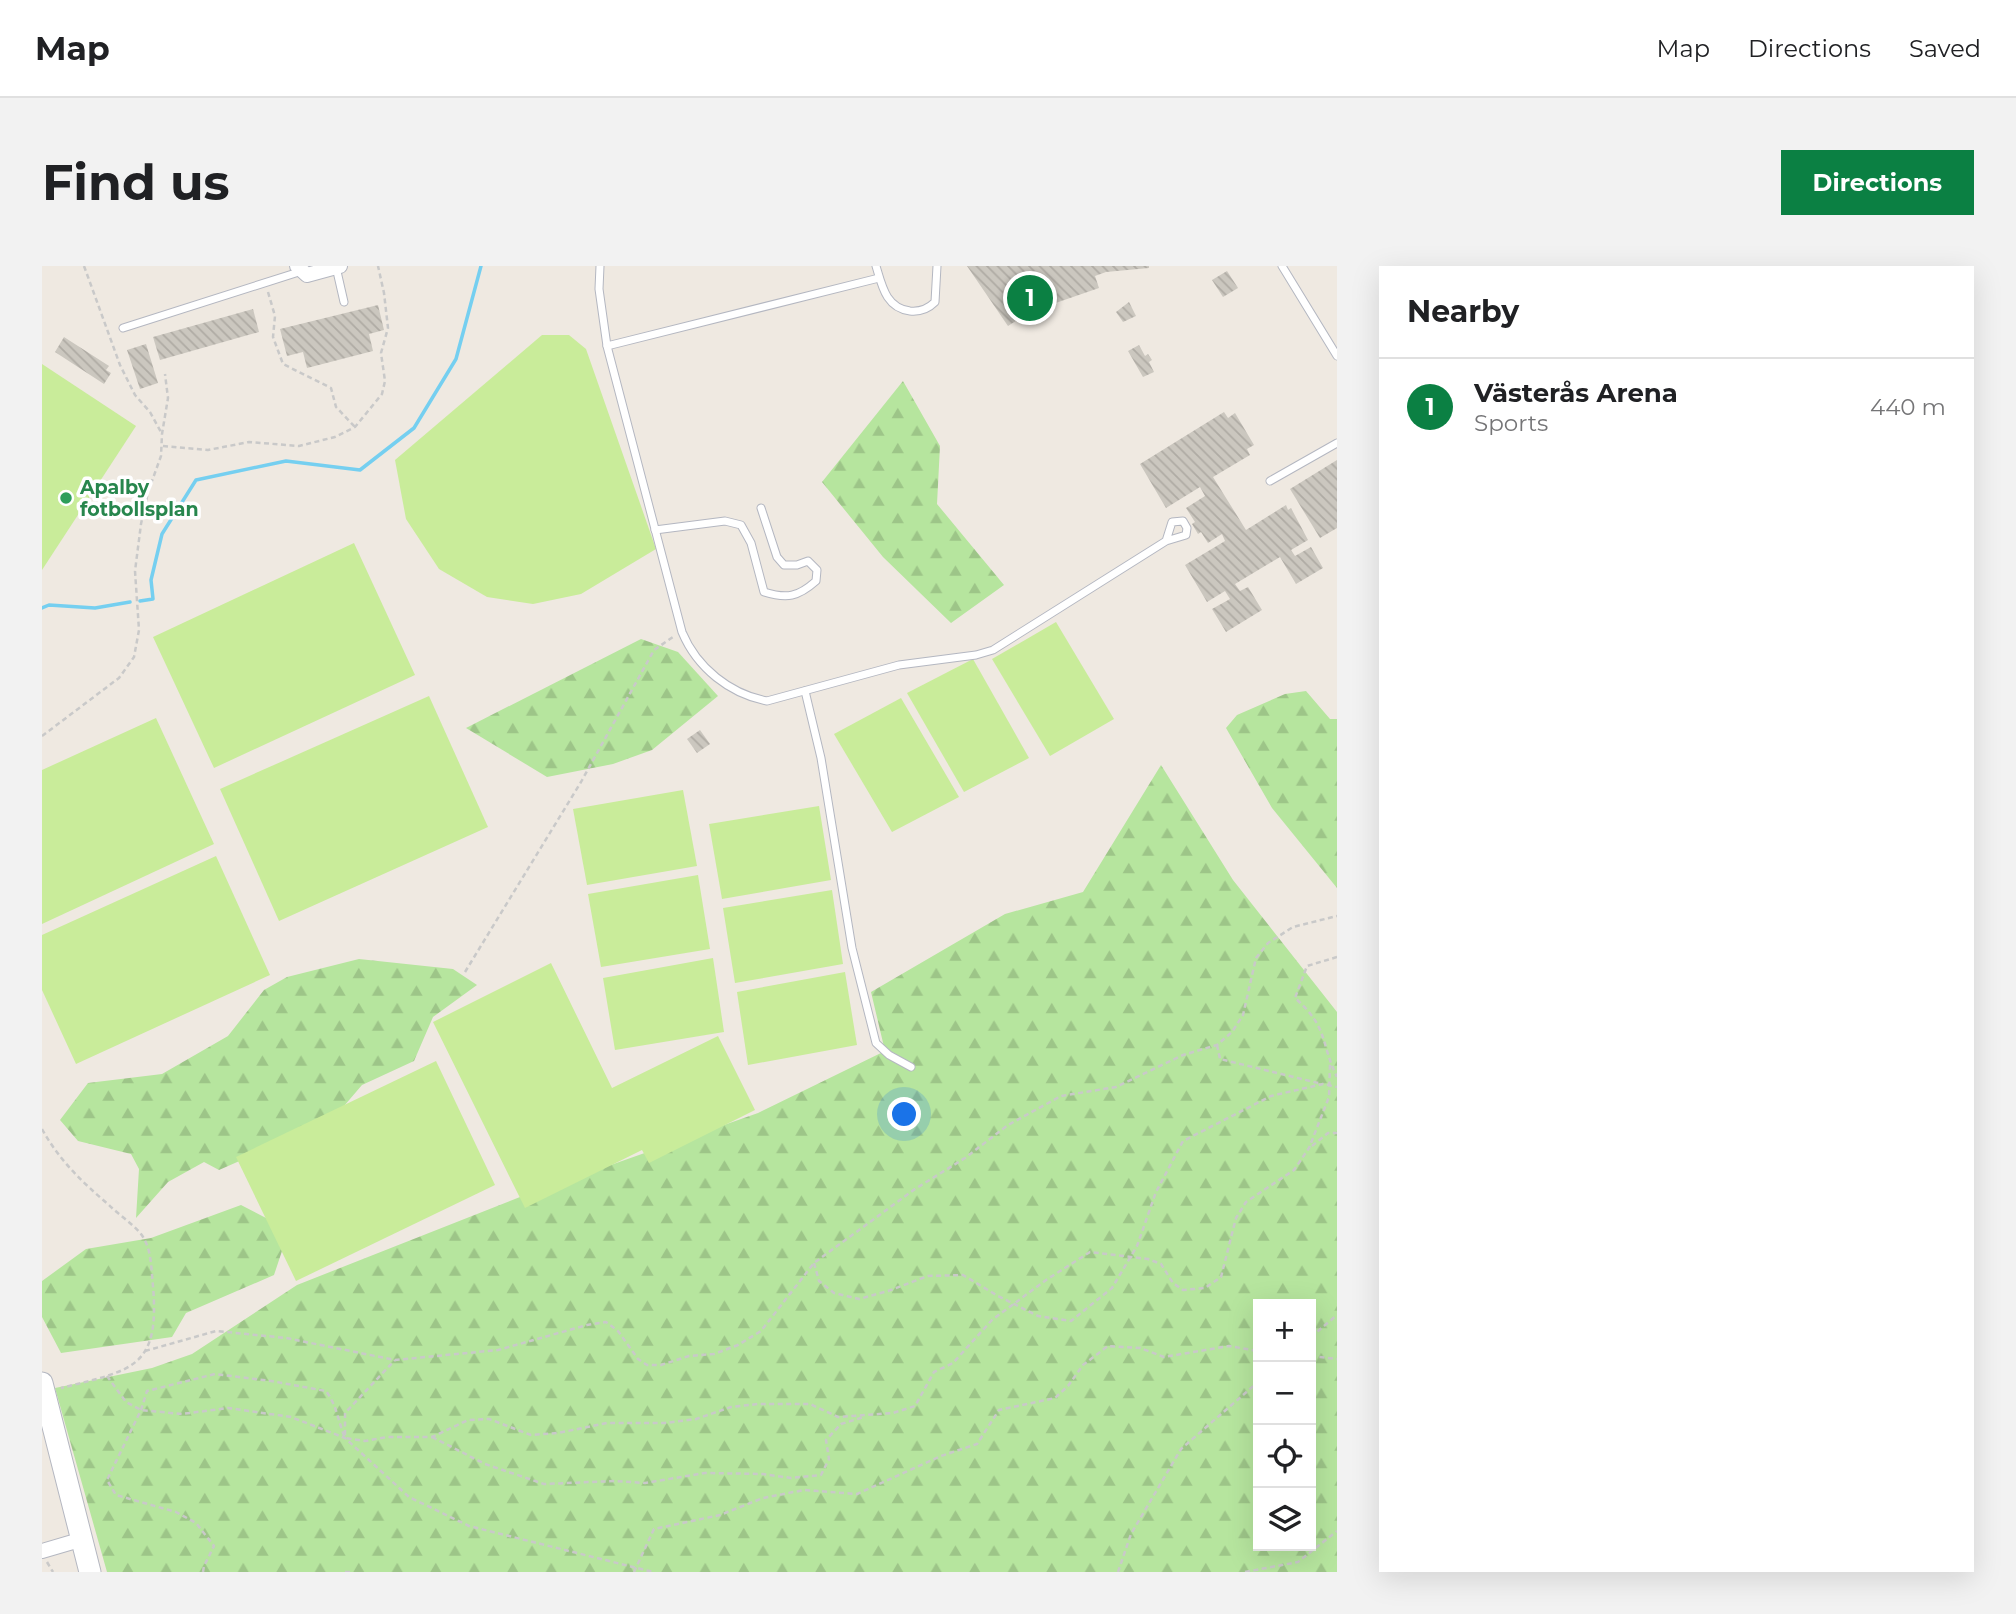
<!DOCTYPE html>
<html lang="en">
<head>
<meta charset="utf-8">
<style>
  :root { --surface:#fff; --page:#f2f2f2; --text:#202124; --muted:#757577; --line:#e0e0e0; --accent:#0b8043 }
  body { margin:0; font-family:Montserrat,sans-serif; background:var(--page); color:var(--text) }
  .controls { position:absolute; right:21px; bottom:21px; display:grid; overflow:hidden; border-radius:0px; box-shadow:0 7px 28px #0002 }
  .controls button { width:63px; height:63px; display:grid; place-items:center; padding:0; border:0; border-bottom:2px solid var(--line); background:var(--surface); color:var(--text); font:35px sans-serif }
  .you { position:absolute; left:863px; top:849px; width:24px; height:24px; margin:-18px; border:5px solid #fff; border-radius:50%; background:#1a73e8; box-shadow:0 0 0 10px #1a73e833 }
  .badge { display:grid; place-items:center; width:46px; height:46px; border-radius:50%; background:var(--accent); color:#fff; font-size:23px; font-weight:700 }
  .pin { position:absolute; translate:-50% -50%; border:4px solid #fff; box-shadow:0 2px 7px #0006 }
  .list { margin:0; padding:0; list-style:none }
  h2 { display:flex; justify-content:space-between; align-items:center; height:91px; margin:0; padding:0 28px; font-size:30px }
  h2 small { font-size:23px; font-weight:400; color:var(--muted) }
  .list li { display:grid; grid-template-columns:46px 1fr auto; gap:21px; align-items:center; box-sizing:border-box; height:98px; padding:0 28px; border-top:2px solid var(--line) }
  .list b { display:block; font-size:26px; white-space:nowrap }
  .list p { margin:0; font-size:23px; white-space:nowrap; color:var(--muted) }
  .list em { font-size:23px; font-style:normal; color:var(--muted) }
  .icon { flex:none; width:38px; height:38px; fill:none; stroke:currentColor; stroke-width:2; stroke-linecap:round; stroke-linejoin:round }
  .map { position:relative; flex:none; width:1295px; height:1306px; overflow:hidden; border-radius:0px }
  header { display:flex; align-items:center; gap:42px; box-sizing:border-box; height:98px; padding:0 35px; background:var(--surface); border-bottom:2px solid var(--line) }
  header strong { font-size:33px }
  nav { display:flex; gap:38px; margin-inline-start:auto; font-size:24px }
  .intro { display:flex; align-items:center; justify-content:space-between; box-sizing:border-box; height:168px; padding:0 42px }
  h1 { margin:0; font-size:49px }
  .button { padding:18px 32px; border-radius:0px; background:var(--accent); color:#fff; font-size:24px; font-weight:700 }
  main { display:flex; gap:42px; padding:0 42px }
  aside { flex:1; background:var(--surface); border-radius:0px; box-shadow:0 7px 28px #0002 }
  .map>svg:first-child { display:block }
  .forest { fill:url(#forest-firs); fill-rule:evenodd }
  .pitch { fill:#c9ec9a }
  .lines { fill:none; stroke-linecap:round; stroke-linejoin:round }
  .stream { stroke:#75cff0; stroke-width:3.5 }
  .building { fill:url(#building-back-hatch) }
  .lane-casing { stroke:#b4b7c1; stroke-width:9 }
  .street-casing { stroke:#b4b7c1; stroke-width:16 }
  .secondary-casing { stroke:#b4b7c1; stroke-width:23 }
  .path { stroke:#c9c9c9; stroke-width:2.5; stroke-dasharray:5 3.5; stroke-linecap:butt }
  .lane { stroke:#fff; stroke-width:7 }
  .street { stroke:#fff; stroke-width:14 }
  .secondary { stroke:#fff; stroke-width:21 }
  .leisure-dot { fill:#2e9e5b; stroke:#fff; stroke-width:2.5 }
  .labels { text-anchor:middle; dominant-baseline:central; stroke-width:7; stroke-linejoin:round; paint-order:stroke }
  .leisure-label { font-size:19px; font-weight:bold; fill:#27864d; stroke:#fff; text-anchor:start }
</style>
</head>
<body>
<header>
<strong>Map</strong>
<nav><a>Map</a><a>Directions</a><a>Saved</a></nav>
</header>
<div class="intro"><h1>Find us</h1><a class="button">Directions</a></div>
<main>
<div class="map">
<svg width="1295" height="1306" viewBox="0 0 1295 1306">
  <defs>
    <pattern id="forest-firs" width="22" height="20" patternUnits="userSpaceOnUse" patternTransform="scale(1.75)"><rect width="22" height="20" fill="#b6e59e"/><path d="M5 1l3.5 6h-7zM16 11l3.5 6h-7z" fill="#9dc588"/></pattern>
    <pattern id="building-back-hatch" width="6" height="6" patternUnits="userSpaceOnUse" patternTransform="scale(1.75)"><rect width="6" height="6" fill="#cbc7bf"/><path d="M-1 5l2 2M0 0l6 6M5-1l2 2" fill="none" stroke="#afaba4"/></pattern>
  </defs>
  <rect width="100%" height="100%" fill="#efe9e1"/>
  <g class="forest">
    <path d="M861 115 898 180 895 238 962 319 909 357 841 291 780 216Z"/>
    <path d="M599 373 636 386 676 430 610 484 571 498 505 511 424 462Z"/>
    <path d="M1264 425 1288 453H1295V622L1230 542 1184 462 1195 449 1243 428Z"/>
    <path d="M1119 499 1191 614 1295 746V1306H65L13 1122 110 1102 150 1088 255 1019 478 931 716 847 843 785 829 726 963 648 1041 626ZM1216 1038H1269V1280H1216Z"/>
    <path d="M317 693 411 703 435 719 391 751 372 795 320 819 290 854 177 904 162 896 126 916 94 952 97 903 89 888 36 875 18 854 46 817 120 808 186 770 222 724 245 711Z"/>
    <path d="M199 939 247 964 232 1009 144 1047 130 1071 19 1087 0 1051V1015L44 983 109 972Z"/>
  </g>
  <g class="pitch">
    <path d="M500 69H527L544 83 614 283 539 328 491 338 445 331 397 303 364 253 353 194Z"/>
    <path d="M0 98 94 160 0 304Z"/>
    <path d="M312 277 373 409 172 502 111 371Z"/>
    <path d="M1014 356 1072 453 1008 490 950 393Z"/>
    <path d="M931 393 987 492 922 526 865 427Z"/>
    <path d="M387 430 446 561 237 655 178 523Z"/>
    <path d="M859 432 917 531 850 566 792 468Z"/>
    <path d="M114 452 172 578 0 658V504Z"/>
    <path d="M641 524 655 600 545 619 531 543Z"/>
    <path d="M777 540 789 614 680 633 667 558Z"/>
    <path d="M174 590 228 709 34 798 0 724V669Z"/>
    <path d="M656 609 668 683 559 701 546 628Z"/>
    <path d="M790 624 801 698 693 717 681 642Z"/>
    <path d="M671 692 682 766 573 784 561 712Z"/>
    <path d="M509 697 570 822 676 770 713 844 607 897 600 884 483 942 391 756Z"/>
    <path d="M803 706 815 779 706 799 695 726Z"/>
    <path d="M394 795 453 919 254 1015 194 891Z"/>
  </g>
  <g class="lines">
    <g class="stream">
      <path d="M98 335 111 333 109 314 120 268 154 214 244 195 318 204 372 162 414 93 439 0"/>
      <path d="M0 342 7 339 53 342 88 336"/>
    </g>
  </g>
  <g class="building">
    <path d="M925 0H1107V2L1064 6 1053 10 1057 22 1002 41 1005 50 997 52 991 44 966 60Z"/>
    <path d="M1185 5 1196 22 1181 31 1170 14Z"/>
    <path d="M1087 36 1094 50 1081 56 1074 46Z"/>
    <path d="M336 39 342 64 327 68 331 85 265 102 261 86 245 90 238 63Z"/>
    <path d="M211 43 217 66 118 94 111 71Z"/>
    <path d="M22 71 67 100 64 104 69 107 62 118 13 86Z"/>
    <path d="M104 78 116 117 98 123 85 84Z"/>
    <path d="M1097 79 1103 90 1106 88 1110 94 1107 96 1112 106 1101 111 1086 85Z"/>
    <path d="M1182 146 1186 152 1193 147 1212 179 1205 183 1208 189 1171 211 1204 264 1244 239 1246 244 1249 242 1266 274 1249 284 1253 290 1269 281 1281 302 1254 318 1238 291 1193 318 1198 325 1206 321 1220 344 1184 366 1170 343 1188 333 1183 325 1165 336 1143 299 1183 275 1180 268 1166 277 1159 266 1156 268 1150 258 1153 256 1144 242 1163 230 1158 221 1124 242 1098 198Z"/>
    <path d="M1295 194V262L1278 272 1248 223Z"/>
    <path d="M658 464 668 478 655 487 645 473Z"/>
  </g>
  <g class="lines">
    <g class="lane-casing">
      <g id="lane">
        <path d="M558 0 557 23 565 80 640 366C655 402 688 428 725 435L857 399 934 389 951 384 1124 275 1144 269 1145 262 1141 255 1130 256 1124 275"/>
        <path d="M834 0C840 20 844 42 868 45 878 46 886 43 893 36L895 0"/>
        <path d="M1240 0 1295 90"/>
        <path d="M294 1 302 36"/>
        <path d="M81 62 260 5"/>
        <path d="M565 80 837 12"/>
        <path d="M1228 215 1295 177"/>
        <path d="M613 264 683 255 699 259 709 277 722 326C745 333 756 331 774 315L775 304 766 295 755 299H742L735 291 719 242"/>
        <path d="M763 425 779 492 810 682 834 777 847 789 869 801"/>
      </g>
    </g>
    <g class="street-casing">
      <g id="street">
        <path d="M255 0 265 9 298 0"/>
        <path d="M0 1285 41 1273"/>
      </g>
    </g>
    <g class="secondary-casing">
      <path id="secondary" d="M0 1117 48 1306"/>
    </g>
    <g class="path">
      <path d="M42 0 78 99 93 129 108 146 120 168"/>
      <path d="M226 26 233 50 231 71 241 98 289 122 294 141 313 161"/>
      <path d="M121 180 166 184 207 176 257 180 293 171 313 161 340 128 343 115 339 87 346 62 342 27 336 0"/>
      <path d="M0 470 77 412 92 391 97 364 93 305 99 258 106 226 119 190 120 168 126 132 123 108"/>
      <path d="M1295 691 1265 700 1253 732C1287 762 1278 776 1295 811"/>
      <path d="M423 706 539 516 612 384 631 371"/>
      <path d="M1175 779 1178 793 1280 818"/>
      <path d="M0 863C17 894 40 916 67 939 77 949 90 957 99 968 110 983 109 1002 111 1020 118 1103 90 1104 19 1122"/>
      <path d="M1270 880 1286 867H1295"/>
      <path d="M772 997 777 1015 792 1027 817 1033 846 1025 886 1010 921 1009 956 1030 996 1050 1029 1055 1070 1022 1095 980 1114 926 1141 875 1229 830 1281 818 1295 821"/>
      <path d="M1269 1071 1295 1049"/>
      <path d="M103 1085 174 1065 244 1072 353 1094 456 1084 545 1059 564 1056 576 1065 596 1093 605 1099H619L647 1090 672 1088 696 1079 719 1065 772 997 873 923 923 892 966 859 1019 830 1074 821 1141 789 1175 779 1190 766 1201 749 1214 692 1226 677 1251 661 1295 650"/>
      <path d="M1269 1090 1295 1093"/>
      <path d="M65 1110 84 1136 99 1144 140 1148 186 1142 249 1151 303 1172 367 1231 427 1260 611 1306"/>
      <path d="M303 1169V1147L353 1094"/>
      <path d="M390 1171 443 1198 502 1218 573 1215 603 1217 663 1207 721 1208 749 1212 779 1209 787 1193 784 1174 799 1158 822 1151"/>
      <path d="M5 1296 11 1306"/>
      <path d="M161 1306 162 1300 172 1280 154 1257 134 1246 74 1229 65 1214 99 1144 105 1125 173 1108 229 1115 284 1125C295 1140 296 1155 303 1172L323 1175 345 1171H390L426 1154 447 1153 489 1169 516 1167 565 1157H623L654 1153 689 1141 716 1138H768L796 1151 851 1147 873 1140 892 1106 911 1097 950 1054 1004 1014 1048 986 1106 993 1119 998 1131 1017 1141 1024 1163 1022 1179 1011 1194 952 1204 936 1252 904 1267 882 1287 831 1288 798"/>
      <path d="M303 1306H308"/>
      <path d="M592 1306 612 1263 678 1249 721 1232 762 1224 815 1228 899 1190 935 1178 957 1144 1013 1132 1026 1120 1041 1099 1066 1080 1098 1082 1122 1091 1187 1080 1216 1085"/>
      <path d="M1076 1306 1089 1268 1139 1183 1216 1116"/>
      <path d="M1203 1306 1256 1296 1295 1265"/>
    </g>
    <use href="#lane" class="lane"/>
    <use href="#street" class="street"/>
    <use href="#secondary" class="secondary"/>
  </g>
  <circle class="leisure-dot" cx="24" cy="232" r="7"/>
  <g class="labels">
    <g class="leisure-label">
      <text x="38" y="221">Apalby<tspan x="38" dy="22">fotbollsplan</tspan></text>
    </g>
  </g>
</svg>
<div class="controls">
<button>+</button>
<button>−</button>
<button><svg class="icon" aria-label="locate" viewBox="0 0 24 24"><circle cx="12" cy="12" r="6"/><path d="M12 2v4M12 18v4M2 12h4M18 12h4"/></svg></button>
<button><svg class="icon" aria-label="layers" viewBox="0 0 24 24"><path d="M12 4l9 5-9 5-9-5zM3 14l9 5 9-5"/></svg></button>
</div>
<div class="you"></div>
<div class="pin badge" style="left:988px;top:32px">1</div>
</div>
<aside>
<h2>Nearby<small></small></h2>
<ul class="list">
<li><span class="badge">1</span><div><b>Västerås Arena</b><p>Sports</p></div><em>440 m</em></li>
</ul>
</aside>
</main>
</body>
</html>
